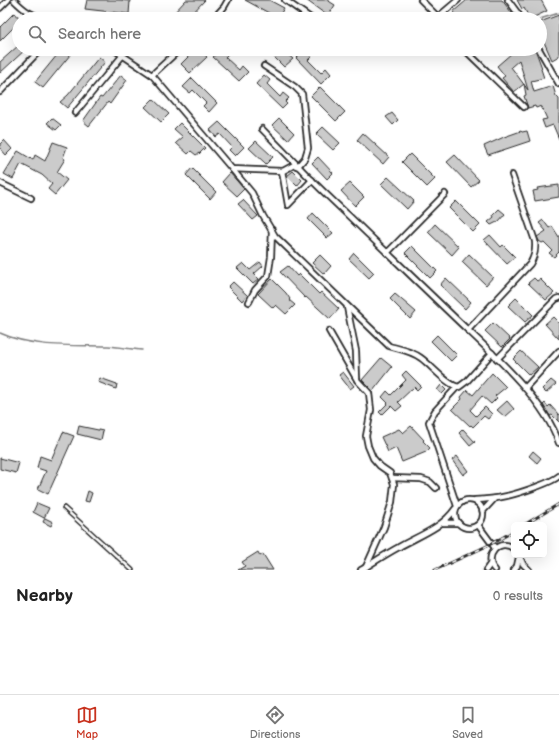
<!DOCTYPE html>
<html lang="en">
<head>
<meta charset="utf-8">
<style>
  :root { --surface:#fff; --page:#f2f2f2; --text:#222; --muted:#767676; --line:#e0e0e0; --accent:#c8321e }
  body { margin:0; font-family:"Balsamiq Sans",sans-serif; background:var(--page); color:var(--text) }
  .controls { position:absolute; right:12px; bottom:12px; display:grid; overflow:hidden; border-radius:6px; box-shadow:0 4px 16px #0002 }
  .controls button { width:36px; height:36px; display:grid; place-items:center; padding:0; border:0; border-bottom:1px solid var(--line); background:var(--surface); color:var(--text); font:20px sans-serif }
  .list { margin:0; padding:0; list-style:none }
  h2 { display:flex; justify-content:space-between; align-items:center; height:52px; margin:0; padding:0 16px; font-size:17px }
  h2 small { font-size:13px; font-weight:400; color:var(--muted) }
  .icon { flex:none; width:22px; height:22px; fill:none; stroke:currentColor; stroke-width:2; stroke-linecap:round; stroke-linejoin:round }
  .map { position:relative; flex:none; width:559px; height:570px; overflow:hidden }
  .search { position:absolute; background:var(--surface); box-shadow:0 4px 16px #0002; left:12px; right:12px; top:12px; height:44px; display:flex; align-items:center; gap:10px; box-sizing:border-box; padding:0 14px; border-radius:22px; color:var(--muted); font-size:15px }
  .sheet { height:124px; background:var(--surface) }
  nav { display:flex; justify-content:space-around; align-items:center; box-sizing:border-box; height:56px; border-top:1px solid var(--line); background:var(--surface); font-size:11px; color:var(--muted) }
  nav a { display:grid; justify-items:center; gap:2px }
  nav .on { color:var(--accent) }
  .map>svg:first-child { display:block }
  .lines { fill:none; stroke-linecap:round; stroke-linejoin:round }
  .stream { stroke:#7e7e7e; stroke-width:1.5 }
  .building { fill:#cbcbcb; stroke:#2b2b2b; fill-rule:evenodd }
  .service-casing { stroke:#2b2b2b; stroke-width:5.5 }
  .minor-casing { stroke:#2b2b2b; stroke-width:8 }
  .service { stroke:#fff; stroke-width:2.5 }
  .minor { stroke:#fff; stroke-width:4.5 }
  .rail-casing { stroke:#2b2b2b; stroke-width:3 }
  .rail { stroke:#fff; stroke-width:1.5; stroke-dasharray:4.5; stroke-linecap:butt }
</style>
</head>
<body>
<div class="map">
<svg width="559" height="570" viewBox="0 0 559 570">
  <rect width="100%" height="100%" fill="#fff"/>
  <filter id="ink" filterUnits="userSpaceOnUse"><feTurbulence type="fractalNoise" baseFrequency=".025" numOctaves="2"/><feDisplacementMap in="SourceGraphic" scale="8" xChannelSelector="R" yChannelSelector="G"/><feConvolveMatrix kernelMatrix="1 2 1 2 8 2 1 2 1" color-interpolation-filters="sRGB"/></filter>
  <g filter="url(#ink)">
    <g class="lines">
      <g class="stream">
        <path d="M540 19 559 13"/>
        <path d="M477 52 483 49"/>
        <path d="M0 333C33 348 72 345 108 346 119 347 131 349 142 350"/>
      </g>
    </g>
    <g class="building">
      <path d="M87 0H119L130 1 129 14 85 9Z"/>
      <path d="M186 0H205L187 19H174L171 16Z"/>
      <path d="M245 0H269L284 8 278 18Z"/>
      <path d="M306 0H327L335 5 328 16Z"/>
      <path d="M467 0H502L514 16 513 17 515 19H459L453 12Z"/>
      <path d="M517 0H541L547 11 530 19 524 8 522 9Z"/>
      <path d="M14 13 19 17V22L0 41V27Z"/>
      <path d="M559 15V56L552 60 540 33V22Z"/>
      <path d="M19 45V49H26L0 73V62Z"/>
      <path d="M62 49H75L43 88 35 82Z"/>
      <path d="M196 49H199L207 57 190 73 181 64Z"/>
      <path d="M221 49H223L228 54 225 57 239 70 242 66 248 72 239 81 213 57Z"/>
      <path d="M266 49H278L284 55 286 53 293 59 284 67Z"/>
      <path d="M305 49 312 56 308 60 321 73 326 68 331 74 321 84 296 58Z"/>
      <path d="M514 49H535L542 68 541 69 544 78 531 81 534 92 553 86 556 96 559 99V139L553 125 545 128 542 120 547 119 541 106 536 108 535 106 528 108 524 96 526 95 524 84 514 92 502 78 505 76 497 66 512 53 511 51ZM519 60 528 90 511 67Z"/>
      <path d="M99 57 105 62 67 108 60 102 68 95Z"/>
      <path d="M121 75 127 80 110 104 108 102 89 126 83 121 100 97 102 98Z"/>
      <path d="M264 75 270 80 267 84 280 97 283 93 289 98 285 102 287 104 282 109 256 84Z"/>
      <path d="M192 78 217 103 209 112 203 106 206 103 193 90 190 93 183 87Z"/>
      <path d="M320 87 345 112 336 121 311 96Z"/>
      <path d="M153 99 169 114 161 122 145 107Z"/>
      <path d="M392 113 398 120 393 125 386 117Z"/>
      <path d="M52 118 61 125 56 130 47 123Z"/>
      <path d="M279 118 294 133 288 140 272 125Z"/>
      <path d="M219 122 244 147 235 156 229 150 232 147 220 134 216 137 210 130Z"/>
      <path d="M180 123 205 148 199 154V153L196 155 191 151 188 154 176 143 183 137 174 129Z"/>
      <path d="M323 127 340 143 333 150 316 134Z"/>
      <path d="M521 131 522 132 527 131 530 141 488 155 484 146 504 137Z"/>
      <path d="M363 133 389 157 383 164 357 140Z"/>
      <path d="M4 140 12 149 6 155 0 148V144Z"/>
      <path d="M256 141 273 157 266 164 249 148Z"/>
      <path d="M53 142 67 147 63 158 65 159 57 172 67 180 55 195 48 189 52 184 42 175 21 164 13 179 4 174 18 151 33 160 35 155 45 161Z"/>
      <path d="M410 154 435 179 427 187 402 162Z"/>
      <path d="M455 155 479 180 471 187 447 162Z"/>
      <path d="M318 157 333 173 327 179 312 163Z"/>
      <path d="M192 168 216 192 210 199 186 175Z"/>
      <path d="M293 171 302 180 297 186 287 176Z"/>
      <path d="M230 173 244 189 237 196 222 182Z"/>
      <path d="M388 177 414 201 407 209 381 184Z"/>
      <path d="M350 183 364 197 355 206 341 191Z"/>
      <path d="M559 185V197L535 201 533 191 538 190 537 188Z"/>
      <path d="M243 200 258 216 253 220 238 204Z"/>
      <path d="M456 201 480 225 473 232 449 208Z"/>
      <path d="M499 209 505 214 499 221 491 225 488 222 494 217 493 215Z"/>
      <path d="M313 213 333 233 327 238 308 219Z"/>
      <path d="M543 220 549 228 552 226 559 237V252L554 257 549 253 552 250 544 242 542 243 539 241 537 237 546 231 539 223Z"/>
      <path d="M435 224 459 247 452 255 428 232Z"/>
      <path d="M490 235 501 247 503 245 515 257 507 264 484 240Z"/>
      <path d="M412 246 437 271 430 278 405 253Z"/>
      <path d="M354 253 374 273 369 278 349 259Z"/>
      <path d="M469 254 493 277 486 285 462 262Z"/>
      <path d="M320 255 331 266 324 274 312 263Z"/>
      <path d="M260 262 263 266 254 274 259 279 253 284 237 268 243 263 250 270Z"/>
      <path d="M288 266 297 276 299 274 319 294 321 292 339 309 330 319 306 297 305 298 280 272Z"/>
      <path d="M446 278 471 302 465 309 440 285Z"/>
      <path d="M534 278 537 281 540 279 554 293 546 300 528 283Z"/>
      <path d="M272 279 286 293 290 299 289 300 295 305 286 314 276 305 273 308 258 294Z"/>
      <path d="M233 282 247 295 242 301 228 287Z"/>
      <path d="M395 294 416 312 410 319 390 299Z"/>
      <path d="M516 298 533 315 525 322 508 306Z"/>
      <path d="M553 317 559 323V339L545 324Z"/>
      <path d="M493 323 510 339 502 347 485 331Z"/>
      <path d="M437 335 457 355 451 361 431 341Z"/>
      <path d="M521 351 538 367 529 375 513 359Z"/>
      <path d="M381 358 392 367 373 391 362 380Z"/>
      <path d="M406 371 421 386 417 390 414 387 398 402 402 406 396 411 391 406 382 415 379 412 388 403 382 397 387 391 391 395 406 380 402 375Z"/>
      <path d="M343 372 354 386 350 389 339 375Z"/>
      <path d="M492 373 506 387 495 396 497 398 491 404 482 396 470 410 476 416 485 407 492 414 488 419 484 416 473 427 471 425 470 426 452 409 462 399 461 397 467 390 473 395Z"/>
      <path d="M100 378 117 384 116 389 98 382Z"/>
      <path d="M551 380 556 384 546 393 542 389Z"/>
      <path d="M441 385 446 390 442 394 437 390Z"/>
      <path d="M507 401 514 409 505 417 497 410Z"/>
      <path d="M545 403 548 407 550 405 559 415V422L552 415 550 416 543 405Z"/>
      <path d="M79 426 103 431 101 440 77 434Z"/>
      <path d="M411 426 424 440 423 441 430 448 426 452 402 462 396 448 388 452 381 437 399 429 403 433Z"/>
      <path d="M463 429 475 442 470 446 459 433Z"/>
      <path d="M63 432 74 436 48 494 38 489 46 471 37 468 40 456 51 460Z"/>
      <path d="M533 451 541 458 537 463 529 456Z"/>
      <path d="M457 456 468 471 463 475 452 460Z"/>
      <path d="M0 458 19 463 16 473 0 469Z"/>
      <path d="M88 491 92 493 89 502 85 501Z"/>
      <path d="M37 503 49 508 44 518 33 512Z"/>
      <path d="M45 518 53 522 51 526 43 522Z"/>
      <path d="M258 552 260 556 263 554 273 570H238L245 566 242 562Z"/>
    </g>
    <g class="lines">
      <g class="service-casing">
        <path id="service" d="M64 508 132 570"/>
      </g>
      <g class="minor-casing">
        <g id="minor">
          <path d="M14 0C24 10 32 16 45 19"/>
          <path d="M285 0 312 19"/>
          <path d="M421 0 440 19"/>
          <path d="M508 0 522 19"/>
          <path d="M0 8 8 0"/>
          <path d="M438 17 458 0"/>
          <path d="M213 19 224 7 228 0"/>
          <path d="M113 49 152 75 232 169 283 171 294 165 299 167C315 184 332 200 349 216 383 249 418 282 452 315 487 349 543 396 559 443"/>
          <path d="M464 49 524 107"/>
          <path d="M539 49 559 84"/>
          <path d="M152 75 180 49"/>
          <path d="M0 92 41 49"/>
          <path d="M75 113 123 55"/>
          <path d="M262 129 298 166 305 158 308 148 302 94 295 87 264 66"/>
          <path d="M232 169 252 193 263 216 275 236 389 346C400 349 412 351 421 358 432 366 447 385 459 387L467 381 492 353"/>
          <path d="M282 171 288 205 312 180"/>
          <path d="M0 183 31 198"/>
          <path d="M387 253 445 194"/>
          <path d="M249 302 255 290 268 276 271 257 272 230"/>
          <path d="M347 307 356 351 357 380 369 393 371 410 366 436 368 446 373 458 380 466 390 473 394 484 392 502 384 527 366 567"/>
          <path d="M468 330 530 264C535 256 536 250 535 241L512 175"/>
          <path d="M329 331 356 378"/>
          <path d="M497 359 556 299 559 298"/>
          <path d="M457 387 435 411 429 422 457 506"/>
          <path d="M525 388 559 351"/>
          <path d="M392 478 421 479 430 482 436 488"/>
          <circle cx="469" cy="514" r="14"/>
          <path d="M475 500C499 499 514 495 536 487 544 484 553 481 559 476"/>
          <path d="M483 511 494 499"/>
          <path d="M443 523H458"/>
          <path d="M478 525 495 548"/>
          <path d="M519 555 523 564 529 570"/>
          <path d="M361 570C374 562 386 554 399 547 418 536 442 528 455 509"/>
          <path d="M486 570 491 563"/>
          <path d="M495 570C482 557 500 536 514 549"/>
          <path d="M514 570 517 566 519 557"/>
        </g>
      </g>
      <use href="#service" class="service"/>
      <use href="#minor" class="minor"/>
      <g class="rail-casing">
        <g id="rail">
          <path d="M524 525 559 504"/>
          <path d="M435 570 489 545 514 531"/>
        </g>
      </g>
      <use href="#rail" class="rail"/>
    </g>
  </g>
</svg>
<div class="controls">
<button><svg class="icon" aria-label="locate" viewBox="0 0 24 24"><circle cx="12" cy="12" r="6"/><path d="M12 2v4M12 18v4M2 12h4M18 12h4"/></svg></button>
</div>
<div class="search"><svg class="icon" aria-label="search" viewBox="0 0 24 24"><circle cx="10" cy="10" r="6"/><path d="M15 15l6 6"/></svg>Search here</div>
</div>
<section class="sheet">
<h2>Nearby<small>0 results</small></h2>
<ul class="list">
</ul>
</section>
<nav>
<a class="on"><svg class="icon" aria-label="map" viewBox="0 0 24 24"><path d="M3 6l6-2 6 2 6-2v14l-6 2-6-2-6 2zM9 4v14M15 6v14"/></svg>Map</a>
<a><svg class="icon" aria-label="directions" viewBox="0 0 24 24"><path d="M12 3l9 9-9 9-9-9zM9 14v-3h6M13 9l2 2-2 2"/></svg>Directions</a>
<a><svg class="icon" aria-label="saved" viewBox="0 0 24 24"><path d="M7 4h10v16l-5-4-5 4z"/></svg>Saved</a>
</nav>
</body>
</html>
